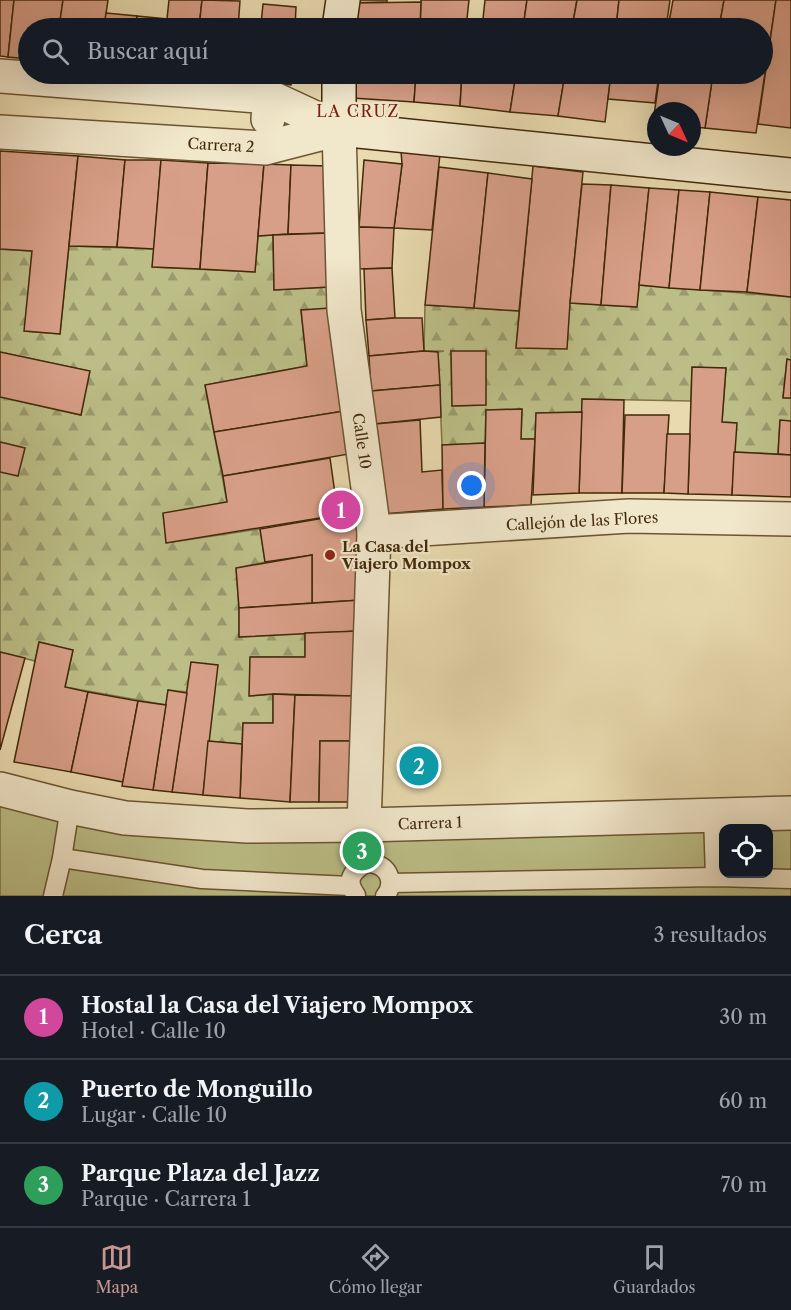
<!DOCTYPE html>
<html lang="es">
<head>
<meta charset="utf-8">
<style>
  :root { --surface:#171b24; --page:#242831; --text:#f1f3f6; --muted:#9ea1a6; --line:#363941; --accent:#c59692 }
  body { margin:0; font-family:"Libre Caslon Text",serif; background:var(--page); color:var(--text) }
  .controls { position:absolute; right:18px; bottom:18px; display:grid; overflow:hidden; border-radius:12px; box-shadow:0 6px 24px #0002 }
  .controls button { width:54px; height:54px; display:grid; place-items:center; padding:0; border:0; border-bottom:2px solid var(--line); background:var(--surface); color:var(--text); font:30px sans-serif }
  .compass { position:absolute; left:647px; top:102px; width:54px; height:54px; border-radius:50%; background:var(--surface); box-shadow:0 6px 24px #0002; rotate:134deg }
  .you { position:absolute; left:472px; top:486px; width:21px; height:21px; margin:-15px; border:4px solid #fff; border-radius:50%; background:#1a73e8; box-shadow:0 0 0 9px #1a73e833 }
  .badge { display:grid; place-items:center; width:39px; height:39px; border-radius:50%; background:var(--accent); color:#fff; font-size:20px; font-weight:700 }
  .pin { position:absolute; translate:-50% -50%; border:3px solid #fff; box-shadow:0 2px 6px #0006 }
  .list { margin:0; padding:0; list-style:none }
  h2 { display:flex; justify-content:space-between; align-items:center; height:78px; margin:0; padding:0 24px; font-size:26px }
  h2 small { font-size:20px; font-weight:400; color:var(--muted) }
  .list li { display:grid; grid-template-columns:39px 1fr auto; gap:18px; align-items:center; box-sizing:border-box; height:84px; padding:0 24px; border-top:2px solid var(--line) }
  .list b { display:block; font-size:22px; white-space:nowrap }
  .list p { margin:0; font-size:20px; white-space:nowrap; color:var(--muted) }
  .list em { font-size:20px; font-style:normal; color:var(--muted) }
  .icon { flex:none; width:33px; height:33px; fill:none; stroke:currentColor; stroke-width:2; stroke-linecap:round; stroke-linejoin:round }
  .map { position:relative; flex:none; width:791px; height:896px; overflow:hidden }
  .search { position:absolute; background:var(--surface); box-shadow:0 6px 24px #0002; left:18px; right:18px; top:18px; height:66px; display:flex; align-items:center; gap:15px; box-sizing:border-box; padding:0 21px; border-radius:33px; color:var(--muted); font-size:22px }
  .sheet { height:330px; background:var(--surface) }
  nav { display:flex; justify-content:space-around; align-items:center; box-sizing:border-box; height:84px; border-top:2px solid var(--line); background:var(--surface); font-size:16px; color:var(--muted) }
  nav a { display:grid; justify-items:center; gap:3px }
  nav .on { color:var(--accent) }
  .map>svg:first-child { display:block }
  .green { fill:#bcbe87; stroke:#7f7448; stroke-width:1.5; fill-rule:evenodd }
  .forest { fill:url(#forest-firs); stroke:#7f7448; stroke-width:1.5; fill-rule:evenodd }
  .building { fill:#d89f88; stroke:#422909; stroke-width:1.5 }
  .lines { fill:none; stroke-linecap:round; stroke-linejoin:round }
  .service-casing { stroke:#6c5532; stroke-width:21 }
  .minor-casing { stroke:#6c5532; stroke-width:36 }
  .secondary-casing { stroke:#422909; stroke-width:36 }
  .service { stroke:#f1e7cb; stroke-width:18 }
  .minor { stroke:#f1e7cb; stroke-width:33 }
  .secondary { stroke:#f1e7cb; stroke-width:33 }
  .poi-dot { fill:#8f2418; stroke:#f1e7cb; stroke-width:2 }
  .labels { text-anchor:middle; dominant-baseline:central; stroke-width:4.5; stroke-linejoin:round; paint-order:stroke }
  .street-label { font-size:15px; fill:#422909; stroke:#f1e7cb }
  .poi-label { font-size:15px; font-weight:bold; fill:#422909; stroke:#f1e7cb; text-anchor:start }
  .neighbourhood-label { font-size:16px; letter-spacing:1.5px; fill:#7a1f14; stroke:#f1e7cb }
</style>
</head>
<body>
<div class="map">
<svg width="791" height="896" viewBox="0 0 791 896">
  <defs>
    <pattern id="forest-firs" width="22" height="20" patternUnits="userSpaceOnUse" patternTransform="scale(1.5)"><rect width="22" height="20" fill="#bcbe87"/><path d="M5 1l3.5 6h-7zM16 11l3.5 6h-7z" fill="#9a9a6d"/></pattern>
  </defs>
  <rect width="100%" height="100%" fill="#e9daaf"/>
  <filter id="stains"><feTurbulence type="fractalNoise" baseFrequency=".00333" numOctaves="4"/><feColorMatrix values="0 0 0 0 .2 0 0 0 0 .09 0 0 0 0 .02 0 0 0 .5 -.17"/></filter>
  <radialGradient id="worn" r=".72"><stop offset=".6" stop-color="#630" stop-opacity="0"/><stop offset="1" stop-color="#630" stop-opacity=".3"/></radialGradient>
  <path class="green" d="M0 789 125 818 791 813V896H0ZM724 828H768V874H724Z"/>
  <g class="forest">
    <path d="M273 235 274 290 330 287V308L301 311 307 366 205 385 227 502 163 514 167 543 260 529 265 562 236 568 239 608V637L305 633V657H251L250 696 273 694V723H243L242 744 208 741 187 692 168 690 166 705 65 687 73 650 39 642 35 661 0 652V472L25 448 0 442V397L81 415 89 371 0 352V249L32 251 25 331 60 334 69 246 154 249 153 267 255 272 258 236Z"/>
    <path d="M639 285 791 297V360H787L783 397 791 398V421H780L778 454 734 452 736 423 722 422 726 368H692L691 401 582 399V412L536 413 535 439H521L522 409 486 410 485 443 442 445 438 352 444 351H424L425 305 519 311 516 348 570 303 636 307ZM451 351 485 405 452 406Z"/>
  </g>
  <g class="building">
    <path d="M0 0H14L8 57 0 56Z"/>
    <path d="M14 0H63L59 28H28V59L8 57Z"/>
    <path d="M63 0H108L104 28H59Z"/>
    <path d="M169 0H202L199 28H166Z"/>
    <path d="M202 0 240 1 238 28H199Z"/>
    <path d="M355 0H387V2L355 3Z"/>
    <path d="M421 0H469L466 28H420Z"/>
    <path d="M485 0H527L523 28H482Z"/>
    <path d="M527 0H577L572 28H523Z"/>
    <path d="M577 0H619L616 28H572Z"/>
    <path d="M619 0H670L666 28H616Z"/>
    <path d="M673 0H724L719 28H668Z"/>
    <path d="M724 0H776L756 133 705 128 713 74H762V28H719Z"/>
    <path d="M776 0H791V128L758 124Z"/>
    <path d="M421 2 420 28H354L355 3Z"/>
    <path d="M263 4 296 7 295 28H238L239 23 261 24Z"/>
    <path d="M106 13 137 16 136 28H104Z"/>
    <path d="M137 16 167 19 166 28H136Z"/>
    <path d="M196 74H234V79L195 77Z"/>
    <path d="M234 74H292L291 85 234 79Z"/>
    <path d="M353 74 416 77 414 102 352 98Z"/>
    <path d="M353 74H416V77Z"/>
    <path d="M416 74H462L460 106 414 102Z"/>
    <path d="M462 74H516L510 112 460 106Z"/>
    <path d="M516 74H565L558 116 510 112Z"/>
    <path d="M565 74H611L605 122 558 116Z"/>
    <path d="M611 74H659L655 103 608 99Z"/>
    <path d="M660 74H713L705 128 692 127V111H656V122H653Z"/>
    <path d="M0 151 78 156 60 334 24 331 32 251 0 249Z"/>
    <path d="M401 151 440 154 432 230 394 228 402 164Z"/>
    <path d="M78 156 125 160 117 247 69 246Z"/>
    <path d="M125 160H161L154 249 117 247Z"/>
    <path d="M161 160 208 163 200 269 152 267Z"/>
    <path d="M364 160 402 164 394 228 359 227Z"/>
    <path d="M208 163 264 164 255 272 200 269Z"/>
    <path d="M264 164 291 165 288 234 258 236Z"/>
    <path d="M291 165 329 166V233L288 234Z"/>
    <path d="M533 166 583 172 570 303 567 349 516 348Z"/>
    <path d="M439 167 488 173 474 308 425 305Z"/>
    <path d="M488 173 532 179 519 311 474 308Z"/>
    <path d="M582 184 611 185 601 305 570 303Z"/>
    <path d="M611 185 649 188 637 307 601 305Z"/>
    <path d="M649 188 679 190 669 288 639 285Z"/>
    <path d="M679 190 710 192 700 290 669 288Z"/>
    <path d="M710 192 758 197 747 292 700 290Z"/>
    <path d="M758 197 791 200V297L747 292Z"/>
    <path d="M359 227 394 228 392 268 357 269Z"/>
    <path d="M329 233 330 287 274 290 273 235Z"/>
    <path d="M392 268 395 318 366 320 364 269Z"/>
    <path d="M330 308 344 411 214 432 205 385 307 366 301 310Z"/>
    <path d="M395 318H422L424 351 369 356 366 320Z"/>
    <path d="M424 351 438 352 440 385 371 391 369 356Z"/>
    <path d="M451 351H486V405L452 406Z"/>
    <path d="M0 352 90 371 81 415 0 397Z"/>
    <path d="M787 359 791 360V398H783Z"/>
    <path d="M692 367 726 368 722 422 737 423 732 495 688 494Z"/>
    <path d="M440 385 441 417 375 424 371 391Z"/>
    <path d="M582 399 624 400 622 493H579Z"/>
    <path d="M522 409 521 439H535L531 505 484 507 486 410Z"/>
    <path d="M344 411 349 454 223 476 214 432Z"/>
    <path d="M582 412 579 493 533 495 536 413Z"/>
    <path d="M625 415H669L664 493H622Z"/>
    <path d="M420 420 422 472 442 470 443 509 383 514 375 424Z"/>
    <path d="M780 420 791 421V455L778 454Z"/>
    <path d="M667 434H690L688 494 664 493Z"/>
    <path d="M0 442 25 448 18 476 0 472Z"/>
    <path d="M485 443 484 507 443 509 442 445Z"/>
    <path d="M734 452 791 455V497L732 495Z"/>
    <path d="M330 458 338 515 166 543 163 513 227 502 223 476Z"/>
    <path d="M359 512 361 600 312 603V555L265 562 260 529Z"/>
    <path d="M312 555V603L239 608 236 568Z"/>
    <path d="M361 600 359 631 239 637V608Z"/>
    <path d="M359 631 356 696 273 694 249 696 250 657H305V633Z"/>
    <path d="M39 642 73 650 65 687 88 692 71 772 14 762Z"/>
    <path d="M0 652 25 658 0 750Z"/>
    <path d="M191 662 218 665 203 795 172 792Z"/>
    <path d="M168 690 187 693 172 792 153 790Z"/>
    <path d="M88 692 138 701 123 782 71 772Z"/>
    <path d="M273 694 295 695 290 802 240 798 243 723H273Z"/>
    <path d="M295 695 356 696 355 741H320L319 802H290Z"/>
    <path d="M138 701 166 705 153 790 122 786Z"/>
    <path d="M208 741 242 744 240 798 203 795Z"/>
    <path d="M320 741H355V802H319Z"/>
  </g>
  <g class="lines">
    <g class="service-casing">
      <g id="service">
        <path d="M713 815 715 877"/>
        <path d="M364 825 365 863"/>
        <path d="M62 858 202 879 350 886"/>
        <path d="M391 883 715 877 791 879"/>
        <path d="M356 895C345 880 352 872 365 863 368 863 372 863 375 864 390 868 395 885 385 896"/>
        <path d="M53 896 62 858 70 807"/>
      </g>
    </g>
    <g class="minor-casing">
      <g id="minor">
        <path d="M0 76 270 97 268 119"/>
        <path d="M339 129 344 310 374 532 364 825"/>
        <path d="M0 132 265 148 339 129 270 97"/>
        <path d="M374 532 629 516 791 519"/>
        <path d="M0 789 70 807 125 818 247 826 364 825 791 813"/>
      </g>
    </g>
    <g class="secondary-casing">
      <g id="secondary">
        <path d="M339 28 343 0"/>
        <path d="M339 74V129L791 175"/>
      </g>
    </g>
    <use href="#service" class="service"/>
    <use href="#minor" class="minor"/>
    <use href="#secondary" class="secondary"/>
  </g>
  <circle class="poi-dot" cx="330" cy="555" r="6"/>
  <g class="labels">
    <g class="street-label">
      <text transform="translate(221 145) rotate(3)">Carrera 2</text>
      <text transform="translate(362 441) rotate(82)">Calle 10</text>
      <text transform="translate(582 521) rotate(-3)">Callejón de las Flores</text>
      <text transform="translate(430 823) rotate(-2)">Carrera 1</text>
    </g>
    <g class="poi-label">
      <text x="342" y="546">La Casa del<tspan x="342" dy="17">Viajero Mompox</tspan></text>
    </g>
    <g class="neighbourhood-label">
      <text x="358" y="111">LA CRUZ</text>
    </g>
  </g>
  <rect width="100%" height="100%" filter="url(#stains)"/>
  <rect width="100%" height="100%" fill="url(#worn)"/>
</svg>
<div class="controls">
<button><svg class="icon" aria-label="locate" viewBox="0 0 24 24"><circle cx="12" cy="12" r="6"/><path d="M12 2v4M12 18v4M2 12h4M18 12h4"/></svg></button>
</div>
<svg class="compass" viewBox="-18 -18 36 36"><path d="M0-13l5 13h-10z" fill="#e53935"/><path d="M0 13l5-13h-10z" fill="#9ea1a6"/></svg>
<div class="you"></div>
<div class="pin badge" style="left:341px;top:510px;background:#d1479c">1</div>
<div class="pin badge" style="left:419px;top:766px;background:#0f9aa8">2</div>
<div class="pin badge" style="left:362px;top:851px;background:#2e9e5b">3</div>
<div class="search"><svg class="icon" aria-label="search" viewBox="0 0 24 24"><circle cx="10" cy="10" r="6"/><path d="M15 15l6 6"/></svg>Buscar aquí</div>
</div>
<section class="sheet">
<h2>Cerca<small>3 resultados</small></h2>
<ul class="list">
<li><span class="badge" style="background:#d1479c">1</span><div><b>Hostal la Casa del Viajero Mompox</b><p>Hotel · Calle 10</p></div><em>30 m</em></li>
<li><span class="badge" style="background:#0f9aa8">2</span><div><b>Puerto de Monguillo</b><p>Lugar · Calle 10</p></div><em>60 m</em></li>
<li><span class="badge" style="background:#2e9e5b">3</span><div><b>Parque Plaza del Jazz</b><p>Parque · Carrera 1</p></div><em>70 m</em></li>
</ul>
</section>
<nav>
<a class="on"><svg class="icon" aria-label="map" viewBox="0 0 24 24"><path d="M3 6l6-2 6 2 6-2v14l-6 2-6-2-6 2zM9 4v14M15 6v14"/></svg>Mapa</a>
<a><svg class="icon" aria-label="directions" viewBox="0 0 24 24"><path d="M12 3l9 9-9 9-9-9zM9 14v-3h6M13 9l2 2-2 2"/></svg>Cómo llegar</a>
<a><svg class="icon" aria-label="saved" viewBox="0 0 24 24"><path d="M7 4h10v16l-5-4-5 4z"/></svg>Guardados</a>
</nav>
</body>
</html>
